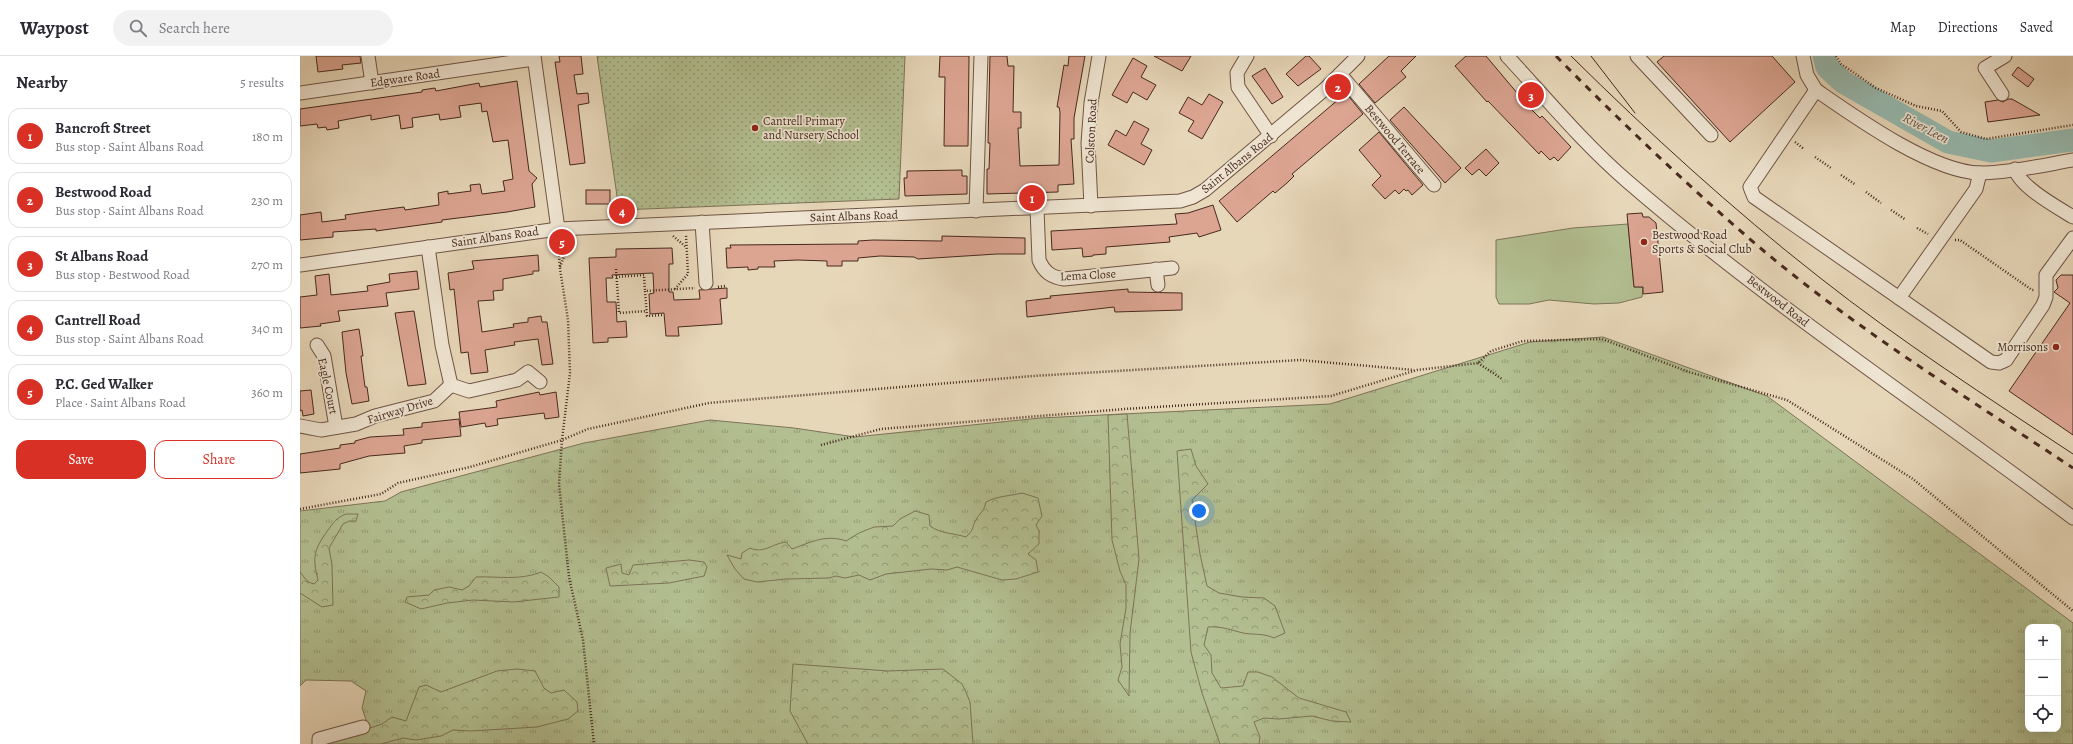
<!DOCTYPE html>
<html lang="en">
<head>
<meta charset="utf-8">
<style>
  :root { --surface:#fff; --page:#f2f2f3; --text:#2b2b33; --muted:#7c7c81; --line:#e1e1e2; --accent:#d93025 }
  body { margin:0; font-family:Alegreya,serif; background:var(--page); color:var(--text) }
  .controls { position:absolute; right:12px; bottom:12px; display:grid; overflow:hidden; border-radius:8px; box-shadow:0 4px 16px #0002 }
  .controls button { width:36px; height:36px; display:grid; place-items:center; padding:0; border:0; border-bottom:1px solid var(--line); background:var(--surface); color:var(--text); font:20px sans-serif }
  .you { position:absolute; left:899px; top:455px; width:14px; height:14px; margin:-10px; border:3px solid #fff; border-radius:50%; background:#1a73e8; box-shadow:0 0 0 6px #1a73e833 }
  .badge { display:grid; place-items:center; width:26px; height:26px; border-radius:50%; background:var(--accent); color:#fff; font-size:13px; font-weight:700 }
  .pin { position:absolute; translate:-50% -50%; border:2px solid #fff; box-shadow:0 1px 4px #0006 }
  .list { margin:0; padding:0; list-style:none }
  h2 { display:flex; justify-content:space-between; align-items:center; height:52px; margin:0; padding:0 16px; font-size:17px }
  h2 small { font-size:13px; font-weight:400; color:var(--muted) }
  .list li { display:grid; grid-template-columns:26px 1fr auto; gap:12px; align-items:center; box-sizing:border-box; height:56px; margin:0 8px 8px; padding:0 8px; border:1px solid var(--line); border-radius:12px }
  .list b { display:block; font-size:15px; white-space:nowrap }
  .list p { margin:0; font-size:13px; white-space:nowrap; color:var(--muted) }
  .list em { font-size:13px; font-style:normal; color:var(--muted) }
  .actions { display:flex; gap:8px; padding:12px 16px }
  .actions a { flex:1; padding:9px 0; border:1px solid var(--accent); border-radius:12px; text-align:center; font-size:14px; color:var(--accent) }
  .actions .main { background:var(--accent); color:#fff }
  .icon { flex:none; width:22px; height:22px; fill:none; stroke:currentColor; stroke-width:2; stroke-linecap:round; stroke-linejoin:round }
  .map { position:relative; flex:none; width:1773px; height:688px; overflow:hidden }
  header { display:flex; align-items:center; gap:24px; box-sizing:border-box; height:56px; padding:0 20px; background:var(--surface); border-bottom:1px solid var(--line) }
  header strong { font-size:19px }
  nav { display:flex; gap:22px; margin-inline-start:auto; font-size:14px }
  .search { width:280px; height:36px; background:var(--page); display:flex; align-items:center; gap:10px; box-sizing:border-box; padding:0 14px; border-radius:22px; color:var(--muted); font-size:15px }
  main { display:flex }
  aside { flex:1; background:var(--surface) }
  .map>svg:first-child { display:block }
  .grass { fill:url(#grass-tufts); stroke:#7d7458; fill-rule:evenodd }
  .forest { fill:url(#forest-crowns); stroke:#7d7458 }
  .park { fill:url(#park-dots); stroke:#7d7458 }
  .pitch { fill:#b3bf91; stroke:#7d7458 }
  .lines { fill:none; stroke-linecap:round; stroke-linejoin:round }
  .river { stroke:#97bab0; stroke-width:23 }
  .building { fill:#dca592; stroke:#47291e }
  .minor-casing { stroke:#6f5445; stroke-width:15 }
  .path { stroke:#47291e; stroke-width:2.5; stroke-dasharray:1 2; stroke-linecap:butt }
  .minor { stroke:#efe5d2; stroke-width:13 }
  .tram { stroke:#47291e; stroke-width:1 }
  .rail { stroke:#47291e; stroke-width:3; stroke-dasharray:7 7; stroke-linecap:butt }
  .poi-dot { fill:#8f2418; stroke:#efe5d2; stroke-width:1.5 }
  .labels { text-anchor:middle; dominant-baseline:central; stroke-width:3.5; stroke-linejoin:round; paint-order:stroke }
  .street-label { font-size:12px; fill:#47291e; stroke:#efe5d2 }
  .poi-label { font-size:12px; fill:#47291e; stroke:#efe5d2; text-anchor:start }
  .water-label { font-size:13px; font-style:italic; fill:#5b4d42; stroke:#efe5d2 }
</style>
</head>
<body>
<header>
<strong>Waypost</strong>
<div class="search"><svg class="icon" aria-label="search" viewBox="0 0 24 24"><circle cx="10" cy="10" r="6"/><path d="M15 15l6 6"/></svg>Search here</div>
<nav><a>Map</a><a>Directions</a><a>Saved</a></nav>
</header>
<main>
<aside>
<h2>Nearby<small>5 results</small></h2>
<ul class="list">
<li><span class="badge">1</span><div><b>Bancroft Street</b><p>Bus stop · Saint Albans Road</p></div><em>180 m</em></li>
<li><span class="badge">2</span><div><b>Bestwood Road</b><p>Bus stop · Saint Albans Road</p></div><em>230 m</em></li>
<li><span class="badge">3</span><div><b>St Albans Road</b><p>Bus stop · Bestwood Road</p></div><em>270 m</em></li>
<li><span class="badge">4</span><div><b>Cantrell Road</b><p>Bus stop · Saint Albans Road</p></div><em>340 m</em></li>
<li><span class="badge">5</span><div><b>P.C. Ged Walker</b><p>Place · Saint Albans Road</p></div><em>360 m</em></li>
</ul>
<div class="actions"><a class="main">Save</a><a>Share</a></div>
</aside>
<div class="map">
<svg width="1773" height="688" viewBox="0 0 1773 688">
  <defs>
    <pattern id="grass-tufts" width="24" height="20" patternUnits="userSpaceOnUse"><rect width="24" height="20" fill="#b3bf91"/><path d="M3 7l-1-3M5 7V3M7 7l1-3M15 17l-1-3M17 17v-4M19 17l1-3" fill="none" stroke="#939b76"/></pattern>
    <pattern id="forest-crowns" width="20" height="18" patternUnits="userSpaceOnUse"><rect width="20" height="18" fill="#b3bf91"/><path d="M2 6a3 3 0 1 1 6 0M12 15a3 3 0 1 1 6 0" fill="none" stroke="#939b76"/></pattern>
    <pattern id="park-dots" width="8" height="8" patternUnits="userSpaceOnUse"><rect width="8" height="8" fill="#b3bf91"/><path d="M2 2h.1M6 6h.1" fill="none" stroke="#939b76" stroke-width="1.8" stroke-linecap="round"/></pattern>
  </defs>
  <rect width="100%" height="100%" fill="#e7d7b9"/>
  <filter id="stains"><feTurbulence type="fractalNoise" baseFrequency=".005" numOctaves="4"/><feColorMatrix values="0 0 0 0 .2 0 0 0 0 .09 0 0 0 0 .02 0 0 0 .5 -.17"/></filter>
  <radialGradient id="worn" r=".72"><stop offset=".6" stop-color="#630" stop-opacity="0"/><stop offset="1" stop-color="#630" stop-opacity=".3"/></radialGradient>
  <path class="grass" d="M1303 281 1467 340 1773 567V688H23L69 673 62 652 66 635 51 625 6 624 0 630V455L85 445 101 436 284 387 410 364 494 372 555 381 740 362 1030 348 1230 286ZM1728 571H1758V673H1728Z"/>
  <g class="forest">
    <path d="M827 358 839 503 830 577 829 640 818 624 822 611 820 588 826 552V529L820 515 812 484 808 359Z"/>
    <path d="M891 393 896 410 908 428 892 444 900 498 907 530 919 537 942 541 964 542 975 550 985 577 974 582C963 577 954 579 943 577 931 574 921 570 908 571L904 589 911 599 912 617 921 632 943 630 948 616H958L972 621 999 642 1046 656 1051 666 1032 665 1012 660 979 663 964 662 954 666 960 681 959 688H920L902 637 891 596 877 395Z"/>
    <path d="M722 437 738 442 742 460 736 469 739 475V488L728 498 736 504 738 516 716 523 702 524 657 511 647 514 631 513 586 518 570 524 559 519 545 522 536 520 529 522 486 523 457 526 444 523 435 513 427 499 441 503 442 497 450 492C464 498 471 488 486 486L492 493C511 486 526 478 546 485L559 477 574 471 593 470 600 463 615 455 629 459 630 470C641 478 653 477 666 481 676 471 671 472 676 464 680 456 683 458 686 446 697 440 710 440 722 437Z"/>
    <path d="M46 458H58L56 465H49L43 468 29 492 32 509 33 549 22 551 0 537V516L8 526 14 528 18 524C12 500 14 494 28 474 34 466 36 462 46 458Z"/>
    <path d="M389 504 404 506 407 511 404 520 369 527 310 530 306 512 321 508 322 517 329 519 333 509Z"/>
    <path d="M241 516 249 521 259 531V541L213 546 173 544 147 547 121 553 105 546 107 541 129 539 134 534 149 531 162 534 169 530 176 521C198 520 219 525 241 516Z"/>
    <path d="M493 608 588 615 643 613 662 628 665 634 670 646 673 688H508L490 655Z"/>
    <path d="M217 613 235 615 244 632 251 637 264 634 277 646 278 655 268 663 237 671 171 675 153 674 141 680 116 684 103 682 81 688H23L82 668 92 661 106 665 119 631 126 629 141 636 197 615Z"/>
  </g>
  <path class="park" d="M297 0H605L599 143 319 154Z"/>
  <path class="pitch" d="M1328 168 1334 231H1343L1342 241 1319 247 1294 248 1249 244 1229 248H1199L1196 241V184L1273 172Z"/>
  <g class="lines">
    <path class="river" d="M1524 0 1527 11 1543 26 1648 86 1691 95 1773 84"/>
  </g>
  <g class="building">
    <path d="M16 0H60L61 7 42 9 43 13 18 16Z"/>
    <path d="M259 0H281L283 18 274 19 277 38 288 37 289 47 278 49 285 107 270 109 255 6H260Z"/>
    <path d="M640 0H669L668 90H644L645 21H639Z"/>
    <path d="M690 0H707L708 10H714L713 56H721V72H718L720 110 759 109 760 56 759 51H757L764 9 768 10 769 0H785L774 62V83H771L774 128 758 129V136L687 138V113H689L690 87H688Z"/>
    <path d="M854 0H891L882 15Z"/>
    <path d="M1006 0H1009L1021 13 998 30 986 18Z"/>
    <path d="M1089 0H1116L1101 15 1106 21 1075 47 1059 28Z"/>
    <path d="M1166 0H1186L1228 50 1240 62 1242 60 1271 91 1258 105 1254 101 1250 104 1241 95 1239 98 1188 45 1187 46 1155 10Z"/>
    <path d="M1364 0H1472L1495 26 1430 86 1357 6Z"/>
    <path d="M833 2 847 10 841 21 856 29 847 44 833 36 827 47 812 39Z"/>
    <path d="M1718 11 1734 23 1728 31 1712 19Z"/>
    <path d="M965 12 983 41 972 48 952 20Z"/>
    <path d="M217 25 229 115 237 122 232 128 235 151 207 156 142 164V166L113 170 76 175V173L33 176V181L0 184V159L21 156 22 166 46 163 45 159 73 155 104 151 105 154 139 149 138 137 148 135V138L171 135 170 129 180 128 182 138 205 135 203 125 213 123 208 84 193 86 187 55 182 56 181 47 159 50 161 61 140 64 139 58 112 62 113 71 101 73 99 59 71 64V59L38 65 39 72 27 74 26 71 18 72 17 68 0 70V53L122 36V34L135 32 136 35 179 27 180 31Z"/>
    <path d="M1046 37 1063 58 992 118 994 120 987 127 975 137 973 135 937 166 919 145Z"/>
    <path d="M909 38 923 46 902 83 888 75 894 65 879 57 888 41 902 49Z"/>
    <path d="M1708 43H1712L1740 59 1688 66 1685 46 1698 44 1703 46Z"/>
    <path d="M1104 51 1161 112 1145 127 1090 64Z"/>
    <path d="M834 65 849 73 841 88 852 94 844 109 808 89 816 74 826 80Z"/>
    <path d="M1079 76 1123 129 1112 139 1108 134 1106 135 1104 133 1099 138 1095 134 1085 143 1072 129 1081 120 1059 94Z"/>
    <path d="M1186 93 1199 107 1186 120 1179 113 1172 119 1165 112Z"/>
    <path d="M662 114V120H667V138L605 140 604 122H607V115Z"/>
    <rect x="286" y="134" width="24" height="14"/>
    <path d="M913 149 921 174 899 181 897 177 869 181 870 186 806 191V198L793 199V200L783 201 782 192 752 194 751 175 877 168 875 158 888 157Z"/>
    <path d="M1342 157 1343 161H1349L1356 167 1363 236 1343 238V231H1334L1327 158Z"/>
    <path d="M642 180 725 182V198H697L618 203 614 201 580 200 558 202V205H542V210H527V205L498 204 474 205 475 211H458V213L448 214V211L427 212 426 192H431L430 189 558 188V185L573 184 642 185Z"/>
    <path d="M372 192 373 208H369V236H373L374 244 400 243 399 234 427 232V242L420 243 422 268 378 271 379 280H366L364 257 350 258 349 238 354 237 353 217 312 219 313 222H306L307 246H316L317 266 326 265 327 281 308 282V286L293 287 289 202 316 201V193Z"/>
    <path d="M238 199 239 215H233V218L203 223V234L193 235 194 244 178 245 182 276 214 271 213 268 228 266V262L241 260 242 266H247L253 308 242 309 238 283 214 286 215 289 185 294 188 316 171 318 168 296 161 297 154 233 150 234 148 217 174 213 172 205Z"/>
    <path d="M117 215 119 233 86 237 88 250 38 255 40 265 20 268 21 270 0 272V241L17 239 15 220 29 218 31 239 68 235 67 230 90 226 89 218Z"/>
    <path d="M1761 219H1773V379L1709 335 1770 247 1754 236 1758 232 1756 224Z"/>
    <path d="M828 233V236L882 237V254L815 256 814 251 727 261 726 245 751 242 750 240Z"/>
    <path d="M114 255 126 328 108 330 95 257Z"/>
    <path d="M59 273 63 300H61L65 331H67L69 345 52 348 46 317 42 276Z"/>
    <path d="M11 334 14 358 3 360 2 354 0 355V335Z"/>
    <path d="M239 336 240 339 256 336 259 361 245 363 244 357 197 363 198 369 186 371 185 367 161 371 159 356 197 351 196 345Z"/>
    <path d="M159 363 161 380 122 384V387L104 390 105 397 69 400 40 408V413L0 417V398L40 392V389L55 387V385L70 381 104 379 103 373 122 371V367Z"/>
  </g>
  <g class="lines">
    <g class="minor-casing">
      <g id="minor">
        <path d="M68 0 72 27"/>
        <path d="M234 0 258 173"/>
        <path d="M947 0 937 17 938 31 971 80"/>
        <path d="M1207 0C1246 42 1283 87 1327 125 1468 247 1624 350 1773 462"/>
        <path d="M1337 0 1411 79"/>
        <path d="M1503 0 1507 19 1516 34"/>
        <path d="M1040 18 1134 129"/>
        <path d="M0 37 234 3"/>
        <path d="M1702 38 1685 12 1705 0"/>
        <path d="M1773 104C1744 109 1709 117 1680 117 1632 116 1555 61 1516 34L1450 131 1454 141 1691 306 1699 307 1706 304 1743 249 1746 241V219L1773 182"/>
        <path d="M1715 113C1720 131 1757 151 1773 161"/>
        <path d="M791 150 788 87 791 47 799 0"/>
        <path d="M737 152 739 204C744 216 751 221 764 223L872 212"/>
        <path d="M676 155 681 0"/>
        <path d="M402 166 406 227"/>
        <path d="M128 191 142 289 151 329"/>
        <path d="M0 209 258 173 880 145 893 141 905 134 1025 33 1058 0"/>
        <path d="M856 213 858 229"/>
        <path d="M1599 242 1676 133 1680 117"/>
        <path d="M17 289 24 300 36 371"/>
        <path d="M151 329 169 335 217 324 228 316 240 326"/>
        <path d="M0 370 21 374 56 368 75 360 134 345 151 329"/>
        <path d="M19 688V683L63 671"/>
      </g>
    </g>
    <g class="path">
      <path d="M1536 0 1541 8 1576 32 1616 50 1642 55 1661 76 1686 83 1773 69"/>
      <path d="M1495 86 1504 93"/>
      <path d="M1515 101 1531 112"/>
      <path d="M1541 119 1556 129"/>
      <path d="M1566 136 1581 147"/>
      <path d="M1591 154 1606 164"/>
      <path d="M1617 172 1628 178"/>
      <path d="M373 180 386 191"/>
      <path d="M1655 184H1660L1732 234H1734"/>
      <path d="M258 185 260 213 268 264 270 317 262 384 259 428 269 521 283 584 294 688"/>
      <path d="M260 211 270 185"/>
      <path d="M316 213 319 257 347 255"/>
      <path d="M316 221 344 219 345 235"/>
      <path d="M418 231 425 230"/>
      <path d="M375 233 388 218 386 179"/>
      <path d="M362 259 347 260 345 235 395 232"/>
      <path d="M1178 307 1202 323"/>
      <path d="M521 389 581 373 825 353 1031 340 1117 314 1178 307 1191 295 1223 285 1302 283 1389 316 1487 344 1613 423 1773 555"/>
      <path d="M0 453 81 438 98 427 170 411 262 384 288 373 409 347 733 320 1000 304 1114 314"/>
    </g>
    <use href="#minor" class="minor"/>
    <g class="tram">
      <path d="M1271 0C1350 78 1432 153 1519 221 1600 285 1687 341 1773 398"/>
      <path d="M1291 0 1335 57"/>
    </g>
    <path class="rail" d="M1256 0C1323 68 1392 134 1465 196 1561 276 1669 343 1773 412"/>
  </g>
  <g class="poi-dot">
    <circle cx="455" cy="72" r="4"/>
    <circle cx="1344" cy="186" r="4"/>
    <circle cx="1756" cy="291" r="4"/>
  </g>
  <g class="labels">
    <g class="street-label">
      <text transform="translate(105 22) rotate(-8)">Edgware Road</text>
      <text transform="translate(791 75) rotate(-87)">Colston Road</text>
      <text transform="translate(1095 83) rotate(50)">Bestwood Terrace</text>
      <text transform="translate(937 107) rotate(-39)">Saint Albans Road</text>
      <text transform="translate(554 160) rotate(-2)">Saint Albans Road</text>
      <text transform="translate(195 181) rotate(-8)">Saint Albans Road</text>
      <text transform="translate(788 219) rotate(-3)">Lema Close</text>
      <text transform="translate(1478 245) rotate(38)">Bestwood Road</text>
      <text transform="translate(28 330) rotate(78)">Eagle Court</text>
      <text transform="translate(100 354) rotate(-17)">Fairway Drive</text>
    </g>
    <g class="poi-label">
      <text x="463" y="65">Cantrell Primary<tspan x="463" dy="14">and Nursery School</tspan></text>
      <text x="1352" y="179">Bestwood Road<tspan x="1352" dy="14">Sports &amp; Social Club</tspan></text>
      <text x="1748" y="291" text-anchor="end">Morrisons</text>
    </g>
    <g class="water-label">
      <text transform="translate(1626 72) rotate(28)">River Leen</text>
    </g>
  </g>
  <rect width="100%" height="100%" filter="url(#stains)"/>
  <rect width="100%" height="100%" fill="url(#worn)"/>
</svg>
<div class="controls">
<button>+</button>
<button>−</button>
<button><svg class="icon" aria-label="locate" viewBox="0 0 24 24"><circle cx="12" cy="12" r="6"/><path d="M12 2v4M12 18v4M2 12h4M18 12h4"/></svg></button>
</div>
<div class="you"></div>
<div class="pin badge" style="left:732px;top:142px">1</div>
<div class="pin badge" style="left:1038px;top:31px">2</div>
<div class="pin badge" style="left:1231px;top:39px">3</div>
<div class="pin badge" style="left:322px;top:155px">4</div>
<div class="pin badge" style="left:262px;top:186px">5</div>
</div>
</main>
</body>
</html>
